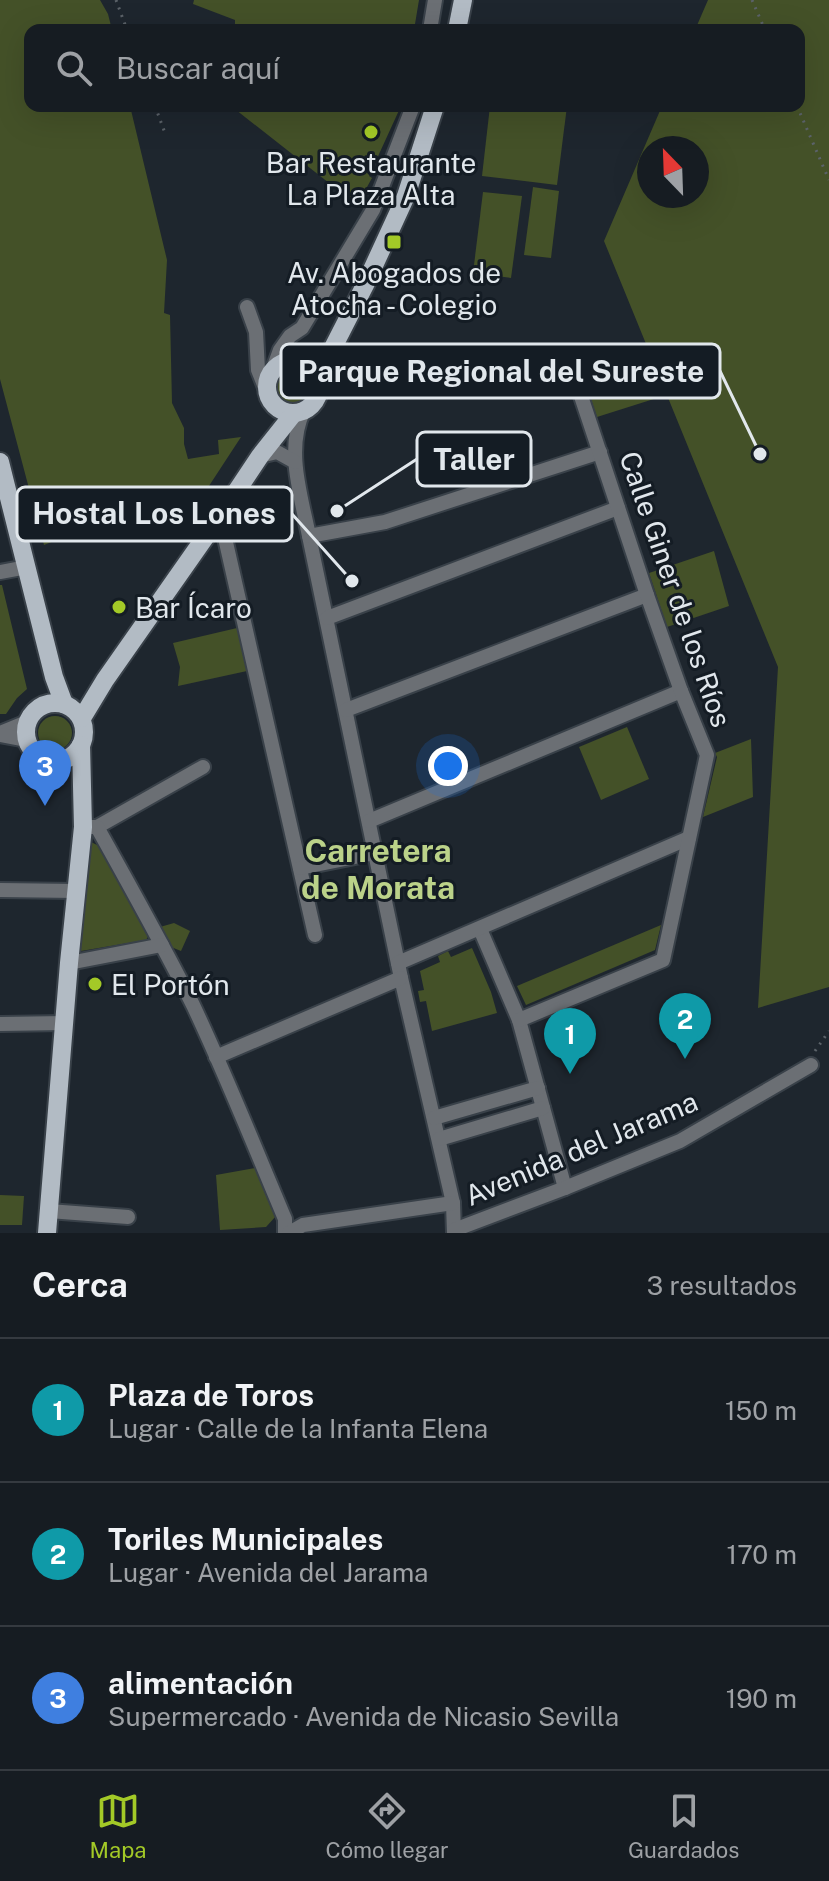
<!DOCTYPE html>
<html lang="es">
<head>
<meta charset="utf-8">
<style>
  :root { --surface:#161c22; --page:#1f252a; --text:#f1f3f6; --muted:#9ea1a5; --line:#353a40; --accent:#a3c927 }
  body { margin:0; font-family:"Public Sans",sans-serif; background:var(--page); color:var(--text) }
  .compass { position:absolute; left:637px; top:136px; width:72px; height:72px; border-radius:50%; background:var(--surface); box-shadow:0 8px 32px #0002; rotate:337deg }
  .you { position:absolute; left:448px; top:766px; width:28px; height:28px; margin:-20px; border:6px solid #fff; border-radius:50%; background:#1a73e8; box-shadow:0 0 0 12px #1a73e833 }
  .badge { display:grid; place-items:center; width:52px; height:52px; border-radius:50%; background:var(--accent); color:#fff; font-size:26px; font-weight:700 }
  .pin { position:absolute; translate:-50% -66px; filter:drop-shadow(0 2px 4px #0008) }
  .pin::after { content:''; position:absolute; top:42px; width:28px; height:24px; background:inherit; clip-path:polygon(0 0,100% 0,50% 100%) }
  .list { margin:0; padding:0; list-style:none }
  h2 { display:flex; justify-content:space-between; align-items:center; height:104px; margin:0; padding:0 32px; font-size:34px }
  h2 small { font-size:26px; font-weight:400; color:var(--muted) }
  .list li { display:grid; grid-template-columns:52px 1fr auto; gap:24px; align-items:center; box-sizing:border-box; height:144px; padding:0 32px; border-top:2px solid var(--line) }
  .list b { display:block; font-size:30px; white-space:nowrap }
  .list p { margin:0; font-size:26px; white-space:nowrap; color:var(--muted) }
  .list em { font-size:26px; font-style:normal; color:var(--muted) }
  .icon { flex:none; width:44px; height:44px; fill:none; stroke:currentColor; stroke-width:2; stroke-linecap:round; stroke-linejoin:round }
  .map { position:relative; flex:none; width:829px; height:1233px; overflow:hidden }
  .search { position:absolute; background:var(--surface); box-shadow:0 8px 32px #0002; left:24px; right:24px; top:24px; height:88px; display:flex; align-items:center; gap:20px; box-sizing:border-box; padding:0 28px; border-radius:16px; color:var(--muted); font-size:30px }
  .sheet { height:536px; background:var(--surface) }
  nav { display:flex; justify-content:space-around; align-items:center; box-sizing:border-box; height:112px; border-top:2px solid var(--line); background:var(--surface); font-size:22px; color:var(--muted) }
  nav a { display:grid; justify-items:center; gap:4px }
  nav .on { color:var(--accent) }
  .map>svg:first-child { display:block }
  .green { fill:#445128; fill-rule:evenodd }
  .lines { fill:none; stroke-linecap:round; stroke-linejoin:round }
  .minor-casing { stroke:#394149; stroke-width:18 }
  .major-casing { stroke:#394149; stroke-width:22 }
  .path { stroke:#5b6269; stroke-width:3; stroke-dasharray:2 6; stroke-linecap:butt }
  .minor { stroke:#6b6f74; stroke-width:14 }
  .major { stroke:#b2bbc4; stroke-width:18 }
  .poi-dot { fill:#a3c927; stroke:#141c24; stroke-width:3 }
  .labels { text-anchor:middle; dominant-baseline:central; stroke-width:6; stroke-linejoin:round; paint-order:stroke }
  .poi-label { font-size:28px; fill:#e1e7ec; stroke:#141c24 }
  .street-label { font-size:28px; fill:#e1e7ec; stroke:#141c24 }
  .quarter-label { font-size:32px; font-weight:bold; fill:#bbd289; stroke:#141c24 }
  .leader { fill:none; stroke:#e1e7ec; stroke-width:3 }
  .callout-dot { fill:#e1e7ec; stroke:#141c24; stroke-width:3 }
  .callout { fill:#141c24; stroke:#e1e7ec; stroke-width:3 }
  .callout-label { font-size:30px; text-anchor:middle; font-weight:bold; fill:#e1e7ec }
</style>
</head>
<body>
<div class="map">
<svg width="829" height="1233" viewBox="0 0 829 1233">
  <rect width="100%" height="100%" fill="#1e262e"/>
  <g class="green">
    <path d="M0 0H100L108 14 112 30H30V106H130L167 260 164 313 170 315 172 403 184 428V444L188 459 219 454 218 440 241 437 188 518 173 509 175 502 165 497 44 545 0 379Z"/>
    <path d="M194 0H419L414 30H235V20L193 4Z"/>
    <path d="M708 0H829V987L758 1008 778 667 604 241 662 106H799V30H695ZM649 148H697V196H649Z"/>
    <path d="M231 106H401L369 176 372 178 357 205Z"/>
    <path d="M490 106H567L557 185 482 176Z"/>
    <path d="M533 187 559 191 551 258 524 255Z"/>
    <path d="M483 192 522 196 511 278 473 273Z"/>
    <circle cx="292" cy="387" r="19"/>
    <path d="M648 377 657 398 597 417 590 397Z"/>
    <path d="M714 551 729 606 667 627 649 573Z"/>
    <path d="M0 585H2L27 689 17 698 6 714H0Z"/>
    <path d="M237 628 247 671 178 686 180 667 173 643Z"/>
    <circle cx="55" cy="733" r="17"/>
    <path d="M627 727 649 779 601 800 579 747Z"/>
    <path d="M751 739 753 797 703 817 717 757 715 753Z"/>
    <path d="M91 842 101 847 149 935 146 940 81 951 79 946Z"/>
    <path d="M174 923 190 931 181 951 171 947 160 927Z"/>
    <path d="M661 925 655 950 526 1005 517 986Z"/>
    <path d="M472 948 491 992 497 1013 432 1031 426 1001 420 1002 418 991 424 990 420 971 440 962 438 956 448 951 451 957Z"/>
    <path d="M255 1168 276 1216 266 1227 220 1230 216 1175Z"/>
    <path d="M0 1195 24 1196 22 1225H0Z"/>
  </g>
  <g class="lines">
    <g class="minor-casing">
      <g id="minor">
        <path d="M430 30 435 0"/>
        <path d="M247 307 256 332 258 370 268 395"/>
        <path d="M272 372 280 350 290 336 302 328 373 210 413 106"/>
        <path d="M304 410C285 449 301 495 309 536L401 978 453 1203 454 1233"/>
        <path d="M260 456 277 452 295 462"/>
        <path d="M220 516 315 935"/>
        <path d="M309 536 385 522 600 452"/>
        <path d="M0 572 27 567"/>
        <path d="M327 618 618 508"/>
        <path d="M346 710 647 595"/>
        <path d="M0 733 27 722"/>
        <path d="M0 735 27 740"/>
        <path d="M369 821 681 691"/>
        <path d="M87 827H97L203 767"/>
        <path d="M97 827C130 886 163 945 193 1005 226 1075 255 1148 285 1219V1233"/>
        <path d="M300 868 375 853"/>
        <path d="M0 890 76 891"/>
        <path d="M480 929 519 1020 565 1188"/>
        <path d="M69 963 162 945"/>
        <path d="M398 963 689 838"/>
        <path d="M519 1020 663 960 707 755 681 691 647 595 571 366"/>
        <path d="M0 1024 65 1023"/>
        <path d="M216 1057 401 978"/>
        <path d="M434 1118 538 1088"/>
        <path d="M439 1139 543 1108"/>
        <path d="M49 1211 128 1217"/>
        <path d="M454 1230 565 1188 680 1141 811 1065"/>
        <path d="M289 1233 303 1225 453 1203"/>
      </g>
    </g>
    <g class="major-casing">
      <g id="major">
        <path d="M457 30 463 0"/>
        <circle cx="293" cy="387" r="26"/>
        <path d="M317 379 365 285 406 196 435 106"/>
        <path d="M0 462 54 677 64 704"/>
        <circle cx="55" cy="732" r="29"/>
        <path d="M82 718 105 680 220 516 260 456 294 413"/>
        <path d="M47 1233 69 963 83 827 81 745"/>
      </g>
    </g>
    <g class="path">
      <path d="M116 0 127 30"/>
      <path d="M752 0 765 30"/>
      <path d="M155 106 165 133"/>
      <path d="M797 106 829 180"/>
      <path d="M815 1051 829 1031"/>
    </g>
    <use href="#minor" class="minor"/>
    <use href="#major" class="major"/>
  </g>
  <g class="poi-dot">
    <circle cx="371" cy="132" r="8"/>
    <rect x="386" y="234" width="16" height="16" rx="4"/>
    <circle cx="119" cy="607" r="8"/>
    <circle cx="95" cy="984" r="8"/>
  </g>
  <g class="labels">
    <g class="poi-label">
      <text x="371" y="162">Bar Restaurante<tspan x="371" dy="32">La Plaza Alta</tspan></text>
      <text x="394" y="272">Av. Abogados de<tspan x="394" dy="32">Atocha - Colegio</tspan></text>
      <text x="135" y="607" text-anchor="start">Bar Ícaro</text>
      <text x="111" y="984" text-anchor="start">El Portón</text>
    </g>
    <g class="street-label">
      <text transform="translate(676 589) rotate(71)">Calle Giner de los Ríos</text>
      <text transform="translate(581 1148) rotate(-23)">Avenida del Jarama</text>
    </g>
    <g class="quarter-label">
      <text x="378" y="850">Carretera<tspan x="378" dy="37">de Morata</tspan></text>
    </g>
  </g>
  <path class="leader" d="M760 454L720 371M337 511L417 459M352 581L292 514"/>
  <g class="callout-dot">
    <circle cx="760" cy="454" r="8"/>
    <circle cx="337" cy="511" r="8"/>
    <circle cx="352" cy="581" r="8"/>
  </g>
  <g class="callout">
    <rect x="281" y="344" width="439" height="54" rx="8"/>
    <rect x="417" y="432" width="114" height="54" rx="8"/>
    <rect x="17" y="487" width="275" height="54" rx="8"/>
  </g>
  <g class="callout-label">
    <text x="501" y="382">Parque Regional del Sureste</text>
    <text x="474" y="470">Taller</text>
    <text x="154" y="524">Hostal Los Lones</text>
  </g>
</svg>
<svg class="compass" viewBox="-18 -18 36 36"><path d="M0-13l5 13h-10z" fill="#e53935"/><path d="M0 13l5-13h-10z" fill="#9ea1a5"/></svg>
<div class="you"></div>
<div class="pin badge" style="left:570px;top:1074px;background:#0f9aa8">1</div>
<div class="pin badge" style="left:685px;top:1059px;background:#0f9aa8">2</div>
<div class="pin badge" style="left:45px;top:806px;background:#3f7fe0">3</div>
<div class="search"><svg class="icon" aria-label="search" viewBox="0 0 24 24"><circle cx="10" cy="10" r="6"/><path d="M15 15l6 6"/></svg>Buscar aquí</div>
</div>
<section class="sheet">
<h2>Cerca<small>3 resultados</small></h2>
<ul class="list">
<li><span class="badge" style="background:#0f9aa8">1</span><div><b>Plaza de Toros</b><p>Lugar · Calle de la Infanta Elena</p></div><em>150 m</em></li>
<li><span class="badge" style="background:#0f9aa8">2</span><div><b>Toriles Municipales</b><p>Lugar · Avenida del Jarama</p></div><em>170 m</em></li>
<li><span class="badge" style="background:#3f7fe0">3</span><div><b>alimentación</b><p>Supermercado · Avenida de Nicasio Sevilla</p></div><em>190 m</em></li>
</ul>
</section>
<nav>
<a class="on"><svg class="icon" aria-label="map" viewBox="0 0 24 24"><path d="M3 6l6-2 6 2 6-2v14l-6 2-6-2-6 2zM9 4v14M15 6v14"/></svg>Mapa</a>
<a><svg class="icon" aria-label="directions" viewBox="0 0 24 24"><path d="M12 3l9 9-9 9-9-9zM9 14v-3h6M13 9l2 2-2 2"/></svg>Cómo llegar</a>
<a><svg class="icon" aria-label="saved" viewBox="0 0 24 24"><path d="M7 4h10v16l-5-4-5 4z"/></svg>Guardados</a>
</nav>
</body>
</html>
